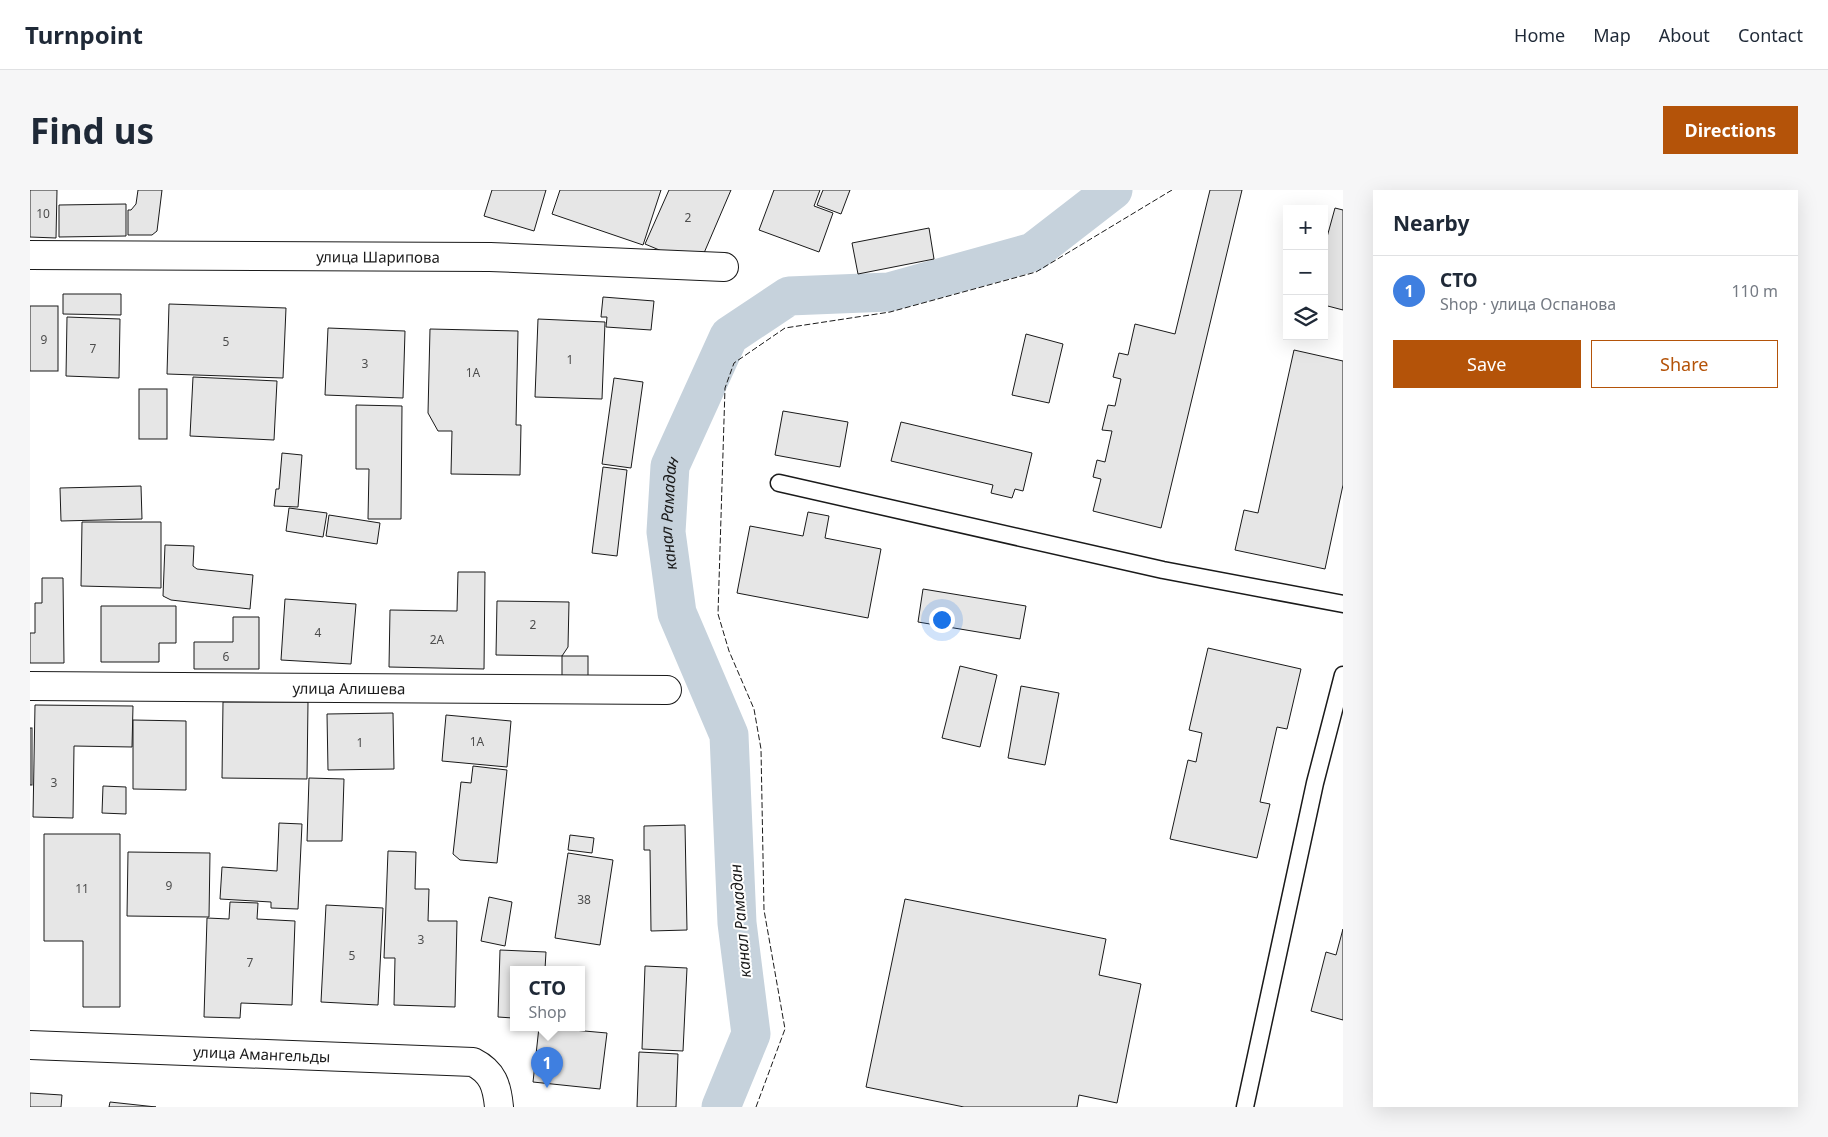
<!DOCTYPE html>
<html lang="en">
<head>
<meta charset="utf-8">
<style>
  :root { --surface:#fff; --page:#f6f6f7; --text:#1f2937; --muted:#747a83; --line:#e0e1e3; --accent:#b45309 }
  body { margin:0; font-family:"Noto Sans",sans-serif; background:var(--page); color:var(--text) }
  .controls { position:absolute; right:15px; top:15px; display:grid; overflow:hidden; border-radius:0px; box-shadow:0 5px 20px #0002 }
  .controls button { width:45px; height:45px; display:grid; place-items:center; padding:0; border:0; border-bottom:1px solid var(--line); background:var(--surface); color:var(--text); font:25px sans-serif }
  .you { position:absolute; left:911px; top:429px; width:18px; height:18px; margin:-12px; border:4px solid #fff; border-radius:50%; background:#1a73e8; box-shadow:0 0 0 8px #1a73e833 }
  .badge { display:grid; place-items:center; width:32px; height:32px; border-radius:50%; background:var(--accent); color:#fff; font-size:16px; font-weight:700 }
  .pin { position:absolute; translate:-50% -41px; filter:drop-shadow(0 1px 2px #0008) }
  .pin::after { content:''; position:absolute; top:26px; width:18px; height:15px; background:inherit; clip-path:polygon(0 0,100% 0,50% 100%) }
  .popup { position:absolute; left:480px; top:776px; width:75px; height:65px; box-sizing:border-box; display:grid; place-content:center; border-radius:0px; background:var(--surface); filter:drop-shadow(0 1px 4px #0005); font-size:16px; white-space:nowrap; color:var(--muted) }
  .popup b { font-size:19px; color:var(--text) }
  .popup::after { content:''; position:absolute; left:50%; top:100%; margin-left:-10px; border:10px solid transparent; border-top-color:var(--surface) }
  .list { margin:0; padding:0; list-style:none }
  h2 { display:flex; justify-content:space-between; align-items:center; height:65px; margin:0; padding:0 20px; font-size:21px }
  h2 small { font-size:16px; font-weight:400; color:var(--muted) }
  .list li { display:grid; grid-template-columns:32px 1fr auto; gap:15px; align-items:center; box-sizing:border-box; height:70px; padding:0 20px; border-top:1px solid var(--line) }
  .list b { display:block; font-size:19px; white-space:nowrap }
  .list p { margin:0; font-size:16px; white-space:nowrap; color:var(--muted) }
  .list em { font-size:16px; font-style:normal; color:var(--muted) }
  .actions { display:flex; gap:10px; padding:15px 20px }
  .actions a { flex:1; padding:11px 0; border:1px solid var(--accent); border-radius:0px; text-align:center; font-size:18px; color:var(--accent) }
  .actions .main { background:var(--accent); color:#fff }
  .icon { flex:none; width:28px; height:28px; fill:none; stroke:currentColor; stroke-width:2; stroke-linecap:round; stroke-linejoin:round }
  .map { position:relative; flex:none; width:1313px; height:917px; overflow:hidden; border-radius:0px }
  header { display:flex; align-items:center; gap:30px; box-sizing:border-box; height:70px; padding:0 25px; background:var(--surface); border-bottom:1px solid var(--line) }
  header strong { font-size:24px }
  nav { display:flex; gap:28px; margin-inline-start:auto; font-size:18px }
  .intro { display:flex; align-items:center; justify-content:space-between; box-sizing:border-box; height:120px; padding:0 30px }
  h1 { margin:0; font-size:35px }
  .button { padding:12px 22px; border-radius:0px; background:var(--accent); color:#fff; font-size:18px; font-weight:700 }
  main { display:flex; gap:30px; padding:0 30px }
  aside { flex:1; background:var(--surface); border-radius:0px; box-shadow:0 5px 20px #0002 }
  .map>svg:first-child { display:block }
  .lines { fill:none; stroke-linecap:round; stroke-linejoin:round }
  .canal { stroke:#c6d2dc; stroke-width:39 }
  .building { fill:#e6e6e6; stroke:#1a1a1a }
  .service-casing { stroke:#1a1a1a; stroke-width:19 }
  .minor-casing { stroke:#1a1a1a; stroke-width:30 }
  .service { stroke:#fff; stroke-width:16 }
  .minor { stroke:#fff; stroke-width:28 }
  .fence { stroke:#1a1a1a; stroke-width:1; stroke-dasharray:6 2.5; stroke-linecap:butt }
  .labels { text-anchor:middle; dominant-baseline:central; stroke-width:4; stroke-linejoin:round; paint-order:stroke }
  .number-label { font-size:12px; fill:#4d4d4d }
  .street-label { font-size:15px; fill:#1a1a1a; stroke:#fff }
  .water-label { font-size:16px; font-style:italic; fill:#1a1a1a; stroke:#fff }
</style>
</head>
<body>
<header>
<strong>Turnpoint</strong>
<nav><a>Home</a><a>Map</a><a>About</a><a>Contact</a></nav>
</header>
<div class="intro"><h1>Find us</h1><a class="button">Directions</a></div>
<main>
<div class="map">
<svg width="1313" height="917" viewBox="0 0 1313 917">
  <rect width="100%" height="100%" fill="#fff"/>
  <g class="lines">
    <path class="canal" id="s1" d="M691 917 721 844 707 733 699 545 647 423 636 342 640 276 699 146 759 106 859 102 1003 62 1083 0"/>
  </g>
  <g class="building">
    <path d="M0 0H27L26 48 0 47Z"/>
    <path d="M108 0H132L127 41 122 45H98V20H101L106 14Z"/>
    <path d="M462 0H516L504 41 454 26Z"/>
    <path d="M530 0H631L613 55 522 24Z"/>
    <path d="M639 0H701L674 63 658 72 615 54Z"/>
    <path d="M744 0H790L784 16 803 23 789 62 729 40Z"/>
    <path d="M793 0H820L811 24 787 15Z"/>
    <path d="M1180 0H1212L1131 338 1063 321 1071 289 1063 287 1067 270 1075 272 1082 241 1072 240 1078 215 1085 216 1091 189 1083 187 1089 163 1098 165 1105 134 1145 144Z"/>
    <path d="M96 14V46L29 47V15Z"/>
    <path d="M1305 18 1313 20V120L1294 115V58Z"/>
    <path d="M899 38 904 69 828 84 822 53Z"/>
    <path d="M33 104H91V125L33 124Z"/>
    <path d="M573 107 624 111 621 140 576 137 577 127H571Z"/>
    <path d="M139 114 256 118 253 188 137 184Z"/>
    <rect x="0" y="116" width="28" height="65"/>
    <path d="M37 127 90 129 89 188 36 186Z"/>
    <path d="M508 129 575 132 572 209 505 207Z"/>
    <path d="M298 138 375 141 373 208 295 205Z"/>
    <path d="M400 139 488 141 486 235H491L490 285 421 284 422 241H408L398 223Z"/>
    <path d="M996 144 1033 154 1019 213 982 205Z"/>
    <path d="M1264 160 1313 171V295L1295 379 1205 360 1214 320 1228 323Z"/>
    <path d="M163 187 247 191 244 250 160 246Z"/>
    <path d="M584 188 613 192 601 278 572 274Z"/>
    <rect x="109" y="199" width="28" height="50"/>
    <path d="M326 215 372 216 371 329H338L339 279H326Z"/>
    <path d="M753 221 818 232 810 277 745 265Z"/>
    <path d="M871 232 1002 263 993 301 985 299 982 308 961 303 963 295 861 271Z"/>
    <path d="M252 263 272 265 268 317 244 316 246 299H249Z"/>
    <path d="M573 277 597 280 587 366 562 363Z"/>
    <path d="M111 296 112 329 31 331 30 298Z"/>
    <path d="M259 318 297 323 293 347 256 341Z"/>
    <path d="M778 322 799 326 795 348 851 359 838 428 707 403 720 336 773 346Z"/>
    <path d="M299 325 350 333 347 354 296 346Z"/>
    <path d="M52 332H131V398L51 396Z"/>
    <path d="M135 355 164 356 163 376 167 379 223 385 220 419 141 410 133 406Z"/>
    <path d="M428 382H455L454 479 359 477 360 420 427 421Z"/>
    <path d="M12 388H33L34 473H0V443H5V413H12Z"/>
    <path d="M893 399 996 416 990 449 888 432Z"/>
    <path d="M255 409 326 414 321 474 251 470Z"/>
    <path d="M467 411 539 412 538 457 532 466 466 465Z"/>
    <path d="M71 416H146V453H129V472H71Z"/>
    <path d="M203 427H229V479H164V452H203Z"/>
    <path d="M1178 458 1271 479 1257 539 1247 537 1230 612 1240 614 1227 668 1140 649 1158 570 1166 572 1172 543 1159 540Z"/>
    <rect x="532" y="466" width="26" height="32"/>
    <path d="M930 476 967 485 950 557 912 548Z"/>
    <path d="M991 496 1029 503 1015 575 978 568Z"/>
    <path d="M193 512H278L277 589 192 588Z"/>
    <path d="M5 515 103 516 102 557 44 556 43 628 3 627Z"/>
    <path d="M363 523 364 579 298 580 297 524Z"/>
    <path d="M416 525 481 531 477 577 412 571Z"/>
    <path d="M103 530 156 531V600L103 599Z"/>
    <rect x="0" y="538" width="2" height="57"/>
    <path d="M443 576 477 580 467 673 430 670 423 664 431 592 441 593Z"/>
    <path d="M279 588 314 589 312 651H277Z"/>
    <path d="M73 596 96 597V624L72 623Z"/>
    <path d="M249 633 272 634 268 719 241 718V712L190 709 192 677 247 681Z"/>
    <path d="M655 635 657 740 621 741 620 660H614V636Z"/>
    <path d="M14 644H90V817H53V751H14Z"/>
    <path d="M540 645 564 648 562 663 538 660Z"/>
    <path d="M358 661 386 662 385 699H399L398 731H427L425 817 364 815 365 768H354Z"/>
    <path d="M98 662 180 663 179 727 97 726Z"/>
    <path d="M538 663 583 670 570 755 525 748Z"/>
    <path d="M459 707 482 712 475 756 451 751Z"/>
    <path d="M875 709 1076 749 1069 785 1111 794 1087 913 1049 905 1047 917H934L836 897Z"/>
    <path d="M200 712 228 713 227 729 265 731 262 815 211 813 210 828 174 827 177 728 199 729Z"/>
    <path d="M296 715 353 718 348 815 291 812Z"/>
    <path d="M1313 739V830L1281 821 1296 762 1306 765Z"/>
    <path d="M470 760 516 762 515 779H483V828L468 827Z"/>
    <path d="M615 776 657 778 653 861 612 859Z"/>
    <path d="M509 837 577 843 570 899 503 892Z"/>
    <path d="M609 862 648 864 646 917H607Z"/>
    <path d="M0 903 32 905 31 917H0Z"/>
    <path d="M80 912 126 917H79Z"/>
  </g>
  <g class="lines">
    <g class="service-casing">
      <g id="service">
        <path d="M749 293 1133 380 1313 414"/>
        <path d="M1215 917 1285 593 1313 485"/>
      </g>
    </g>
    <g class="minor-casing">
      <g id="minor">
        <path id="s2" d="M0 65 460 67 694 77"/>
        <path id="s3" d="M0 496 637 500"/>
        <path id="s4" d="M0 855 443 872C463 882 467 896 469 917"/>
      </g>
    </g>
    <use href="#service" class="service"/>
    <use href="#minor" class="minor"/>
    <path class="fence" d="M726 917 755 839 734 720 731 559 724 519 699 461 688 424 695 198 704 173 755 138 860 122 1006 82 1142 0"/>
  </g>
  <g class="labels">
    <g class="number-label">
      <text x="13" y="23">10</text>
      <text x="658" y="27">2</text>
      <text x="14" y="149">9</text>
      <text x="196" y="151">5</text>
      <text x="63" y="158">7</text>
      <text x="540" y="169">1</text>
      <text x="335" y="173">3</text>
      <text x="443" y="182">1А</text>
      <text x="503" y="434">2</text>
      <text x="288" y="442">4</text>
      <text x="407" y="449">2А</text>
      <text x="196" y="466">6</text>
      <text x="447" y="551">1А</text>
      <text x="330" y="552">1</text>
      <text x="24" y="592">3</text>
      <text x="139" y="695">9</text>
      <text x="52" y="698">11</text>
      <text x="554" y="709">38</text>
      <text x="391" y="749">3</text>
      <text x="322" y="765">5</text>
      <text x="220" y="772">7</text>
    </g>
    <g class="street-label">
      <text stroke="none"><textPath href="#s2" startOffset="348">улица Шарипова</textPath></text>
      <text stroke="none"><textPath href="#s3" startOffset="319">улица Алишева</textPath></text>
      <text stroke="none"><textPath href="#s4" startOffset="232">улица Амангельды</textPath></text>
    </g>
    <g class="water-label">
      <text stroke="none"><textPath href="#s1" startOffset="612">канал Рамадан</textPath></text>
      <text transform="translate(710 731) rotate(-95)">канал Рамадан</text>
    </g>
  </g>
</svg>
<div class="controls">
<button>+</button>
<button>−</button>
<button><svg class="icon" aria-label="layers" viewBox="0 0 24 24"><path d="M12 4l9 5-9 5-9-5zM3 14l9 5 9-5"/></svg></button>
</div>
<div class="you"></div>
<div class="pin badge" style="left:517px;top:898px;background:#3f7fe0">1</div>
<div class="popup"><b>СТО</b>Shop</div>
</div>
<aside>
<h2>Nearby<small></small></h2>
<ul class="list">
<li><span class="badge" style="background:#3f7fe0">1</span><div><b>СТО</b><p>Shop · улица Оспанова</p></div><em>110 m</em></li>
</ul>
<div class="actions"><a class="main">Save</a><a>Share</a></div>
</aside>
</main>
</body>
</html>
